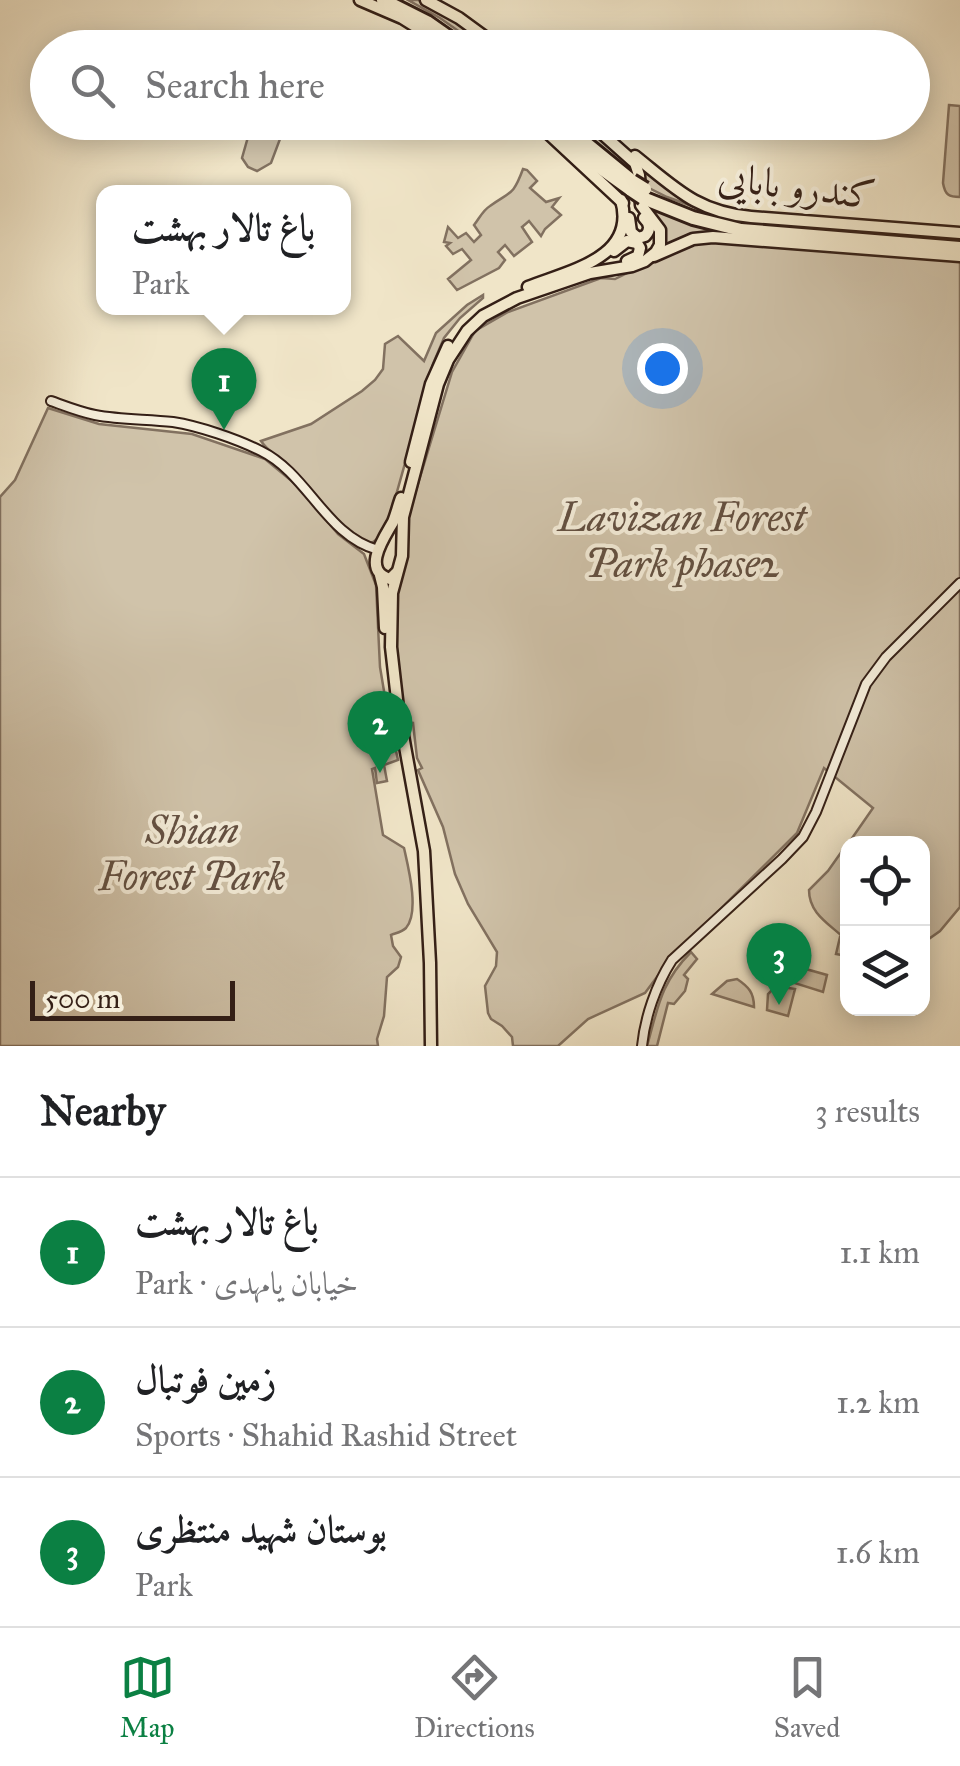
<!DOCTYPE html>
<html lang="en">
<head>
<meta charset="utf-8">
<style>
  :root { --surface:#fff; --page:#f2f2f2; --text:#202124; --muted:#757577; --line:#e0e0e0; --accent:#0b8043 }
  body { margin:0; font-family:"IM FELL Great Primer",Amiri,serif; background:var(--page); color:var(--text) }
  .controls { position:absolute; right:30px; bottom:30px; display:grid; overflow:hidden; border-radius:20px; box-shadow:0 5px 25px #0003 }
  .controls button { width:90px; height:90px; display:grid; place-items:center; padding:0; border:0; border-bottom:2px solid var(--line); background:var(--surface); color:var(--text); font:50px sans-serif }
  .scale { position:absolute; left:30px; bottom:25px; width:205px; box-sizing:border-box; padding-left:10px; border:5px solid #341f16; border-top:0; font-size:28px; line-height:35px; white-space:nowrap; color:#341f16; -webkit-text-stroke:8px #f5eedb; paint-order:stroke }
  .you { position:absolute; left:662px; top:368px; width:35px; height:35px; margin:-25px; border:8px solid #fff; border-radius:50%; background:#1a73e8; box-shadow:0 0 0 15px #1a73e833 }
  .badge { display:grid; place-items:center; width:65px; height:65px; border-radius:50%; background:var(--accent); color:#fff; font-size:32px; font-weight:700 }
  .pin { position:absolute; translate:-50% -82px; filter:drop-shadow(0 2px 5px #0008) }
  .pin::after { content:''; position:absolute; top:52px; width:35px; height:30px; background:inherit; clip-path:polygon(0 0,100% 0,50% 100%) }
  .popup { position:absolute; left:96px; top:185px; width:255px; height:130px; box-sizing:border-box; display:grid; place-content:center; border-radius:20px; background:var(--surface); filter:drop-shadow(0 2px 8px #0005); font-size:32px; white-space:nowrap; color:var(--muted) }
  .popup b { font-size:38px; color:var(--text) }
  .popup::after { content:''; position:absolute; left:50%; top:100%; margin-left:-20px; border:20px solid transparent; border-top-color:var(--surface) }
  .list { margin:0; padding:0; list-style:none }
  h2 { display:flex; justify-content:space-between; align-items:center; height:130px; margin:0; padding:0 40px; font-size:42px }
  h2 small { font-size:32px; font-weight:400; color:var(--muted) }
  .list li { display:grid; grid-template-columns:65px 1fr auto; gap:30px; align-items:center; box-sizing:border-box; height:150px; padding:0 40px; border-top:2px solid var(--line) }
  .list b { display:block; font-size:38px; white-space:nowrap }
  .list p { margin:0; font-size:32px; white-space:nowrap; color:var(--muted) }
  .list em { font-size:32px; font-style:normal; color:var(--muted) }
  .icon { flex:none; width:55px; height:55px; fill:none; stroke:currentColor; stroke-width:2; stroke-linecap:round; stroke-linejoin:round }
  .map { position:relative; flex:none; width:960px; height:1046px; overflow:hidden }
  .search { position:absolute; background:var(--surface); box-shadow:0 5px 25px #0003; left:30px; right:30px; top:30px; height:110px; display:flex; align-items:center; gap:25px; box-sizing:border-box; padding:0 35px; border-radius:55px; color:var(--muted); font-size:38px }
  .sheet { height:580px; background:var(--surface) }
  nav { display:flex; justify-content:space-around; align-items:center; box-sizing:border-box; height:140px; border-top:2px solid var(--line); background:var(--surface); font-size:28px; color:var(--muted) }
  nav a { display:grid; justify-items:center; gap:5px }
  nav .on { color:var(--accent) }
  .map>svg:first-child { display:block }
  .green { fill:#d0c3aa; stroke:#827160; stroke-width:2.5 }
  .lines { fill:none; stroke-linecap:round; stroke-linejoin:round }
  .secondary-casing { stroke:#341f16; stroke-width:12 }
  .primary-casing { stroke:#341f16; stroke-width:15 }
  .highway-casing { stroke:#341f16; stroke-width:18 }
  .secondary { stroke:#f5eedb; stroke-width:8 }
  .primary { stroke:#f0e5c8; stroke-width:10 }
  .highway { stroke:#f0e5c8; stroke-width:12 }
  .highway-bridge-casing { stroke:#341f16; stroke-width:18; stroke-linecap:butt }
  .highway-bridge { stroke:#f0e5c8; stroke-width:12 }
  .labels { text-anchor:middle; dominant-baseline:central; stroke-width:8; stroke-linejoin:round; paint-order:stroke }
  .street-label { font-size:40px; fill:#341f16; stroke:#f5eedb }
  .park-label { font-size:40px; font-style:italic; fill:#635042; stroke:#f5eedb }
</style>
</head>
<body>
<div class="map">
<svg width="960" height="1046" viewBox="0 0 960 1046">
  <rect width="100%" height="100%" fill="#f0e5c8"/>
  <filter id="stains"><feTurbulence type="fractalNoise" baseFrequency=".002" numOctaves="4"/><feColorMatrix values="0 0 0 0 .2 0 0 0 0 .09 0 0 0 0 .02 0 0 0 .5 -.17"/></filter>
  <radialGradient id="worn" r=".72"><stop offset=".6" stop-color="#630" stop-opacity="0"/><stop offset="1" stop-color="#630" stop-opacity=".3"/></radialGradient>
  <g class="green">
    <path d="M408 0H422L495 47H481L440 18Z"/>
    <path d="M949 105 960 106V197C949 197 945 195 943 183Z"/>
    <path d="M252 123H286L271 163 257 171 248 167 242 158Z"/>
    <path d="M564 123H583L628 161 633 168 634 180 604 158Z"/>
    <path d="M637 163 722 217 667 197 641 184Z"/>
    <path d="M523 169 527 170 537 181 530 188 546 202 559 198 552 207 561 215 545 229 541 236 529 221 522 227 532 242 514 256 505 245 498 252 505 260 499 268 457 290 448 279 471 260 462 249 453 254 446 246 450 243 444 242 448 227 458 238 466 233 474 242 481 235 474 225C479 219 483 210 490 206 511 191 513 196 523 169Z"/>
    <path d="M654 206 746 234 714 236 656 254 661 244 643 207Z"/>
    <path d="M699 240 960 259V907L940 931 923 943 922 844H848L873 808 824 768 797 833 671 958 645 993 588 1019 558 1046H513L512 1037 502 1026 491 1019 488 1013 485 986 496 966 497 952 468 904 455 874 443 827 418 770 422 768 417 758 413 723 404 722 395 666V626L398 588 407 520 452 372 475 331 508 312 601 278 615 279 688 243Z"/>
    <path d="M483 295V298L460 318 444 338 433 364 391 513 380 537 373 542 366 544C335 526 314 495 290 469 281 458 269 453 261 441L311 424 362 391 375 380 383 369 385 344 398 336 424 361 436 333 467 305Z"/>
    <path d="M48 408 99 424 192 434 265 459 299 487 338 534 364 554 376 585 380 667 388 715 398 760 384 765 387 781 377 783 375 768 372 769 383 835 404 848C408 866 420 912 406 928 402 932 396 933 391 935L393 946 401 957 398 967 387 977 384 1016 377 1039 378 1046H0V497L15 480Z"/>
    <path d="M847 844V956L836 954 840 937H843C828 923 809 913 809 890L828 871Z"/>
    <path d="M691 952 697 959 684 975 688 979 685 991 674 1004 668 1003 657 1046H647C658 1007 661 982 691 952Z"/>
    <path d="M763 957 827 975 823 992 769 975 765 970Z"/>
    <path d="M737 979C749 987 754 993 754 1007L712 994 727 981Z"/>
    <path d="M776 986 795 989 788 1016 767 1010 768 994Z"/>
  </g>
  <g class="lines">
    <g class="secondary-casing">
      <g id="secondary">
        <path d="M51 401C65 406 80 412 95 415 121 420 147 419 173 422 199 426 237 439 261 451 308 474 326 536 378 550"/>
        <path d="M642 1046C645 1017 656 985 672 960L782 859 803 837 816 812 866 684 886 657 960 583"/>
      </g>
    </g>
    <g class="primary-casing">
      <g id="primary">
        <path d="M360 0 402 18 450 48"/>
        <path d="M426 0 459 18 500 48"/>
        <path d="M536 122 623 203"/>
        <path d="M635 156C675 188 697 212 751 217L960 233"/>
        <path d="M629 218 631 232 638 238 645 236C651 230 650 224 644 218"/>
        <path d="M614 251 627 241 637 243 640 248 638 256 627 261"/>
        <path d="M654 256 693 239 713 237 960 256"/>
        <path d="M528 287C568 271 638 258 621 200"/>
        <path d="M411 462 431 384 448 346"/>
        <path d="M396 573 390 579C361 570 384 538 393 522 396 515 398 506 401 498"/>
        <path d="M380 575 383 587 385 628"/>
        <path d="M431 1046 430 963 424 851 398 708 391 647 392 593 402 556 403 517 438 384 448 360 467 331 483 316 517 298 590 273 632 266 645 261 656 252 660 245V230L641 205 639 175 635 163 589 122"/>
      </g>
    </g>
    <g class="highway-casing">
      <g id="highway">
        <path d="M383 0 427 22 464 48"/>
        <path d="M548 122 595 164 631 190"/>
        <path d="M572 132 632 181"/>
        <path d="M643 198 693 218 741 230 960 248"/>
      </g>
    </g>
    <use href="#secondary" class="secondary"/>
    <use href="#primary" class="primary"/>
    <use href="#highway" class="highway"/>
    <g class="highway-bridge-casing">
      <g id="highway-bridge">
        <path d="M632 181 645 189"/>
        <path d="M631 190 643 198"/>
      </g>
    </g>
    <use href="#highway-bridge" class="highway-bridge"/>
  </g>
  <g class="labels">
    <g class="street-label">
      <text transform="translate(797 186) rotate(7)">کندرو بابایی</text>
    </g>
    <g class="park-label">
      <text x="682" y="517">Lavizan Forest<tspan x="682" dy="46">Park phase2</tspan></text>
      <text x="192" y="830">Shian<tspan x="192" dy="46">Forest Park</tspan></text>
    </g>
  </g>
  <rect width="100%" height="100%" filter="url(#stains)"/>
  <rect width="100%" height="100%" fill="url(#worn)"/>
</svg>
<div class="controls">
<button><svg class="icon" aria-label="locate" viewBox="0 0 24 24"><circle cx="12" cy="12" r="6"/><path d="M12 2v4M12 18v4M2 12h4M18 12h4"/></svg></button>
<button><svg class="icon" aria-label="layers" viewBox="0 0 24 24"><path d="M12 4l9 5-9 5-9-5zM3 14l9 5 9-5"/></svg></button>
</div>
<div class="scale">500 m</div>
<div class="you"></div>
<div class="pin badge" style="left:224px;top:430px">1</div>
<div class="popup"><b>باغ تالار بهشت</b>Park</div>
<div class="pin badge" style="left:380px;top:773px">2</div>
<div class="pin badge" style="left:779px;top:1005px">3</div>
<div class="search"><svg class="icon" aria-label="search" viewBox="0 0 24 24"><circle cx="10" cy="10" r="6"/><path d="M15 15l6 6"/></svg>Search here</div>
</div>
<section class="sheet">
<h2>Nearby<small>3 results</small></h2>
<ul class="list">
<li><span class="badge">1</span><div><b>باغ تالار بهشت</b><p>Park · خیابان یامهدی</p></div><em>1.1 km</em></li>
<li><span class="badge">2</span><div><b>زمین فوتبال</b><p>Sports · Shahid Rashid Street</p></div><em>1.2 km</em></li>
<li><span class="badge">3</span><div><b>بوستان شهید منتظری</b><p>Park</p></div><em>1.6 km</em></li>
</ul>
</section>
<nav>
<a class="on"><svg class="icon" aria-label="map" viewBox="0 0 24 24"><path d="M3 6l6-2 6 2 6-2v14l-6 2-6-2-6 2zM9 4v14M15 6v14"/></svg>Map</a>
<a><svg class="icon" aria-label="directions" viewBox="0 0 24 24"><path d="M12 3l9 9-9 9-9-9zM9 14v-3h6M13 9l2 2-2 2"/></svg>Directions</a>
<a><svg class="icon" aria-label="saved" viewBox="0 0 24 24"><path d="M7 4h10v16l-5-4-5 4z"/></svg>Saved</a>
</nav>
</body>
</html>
